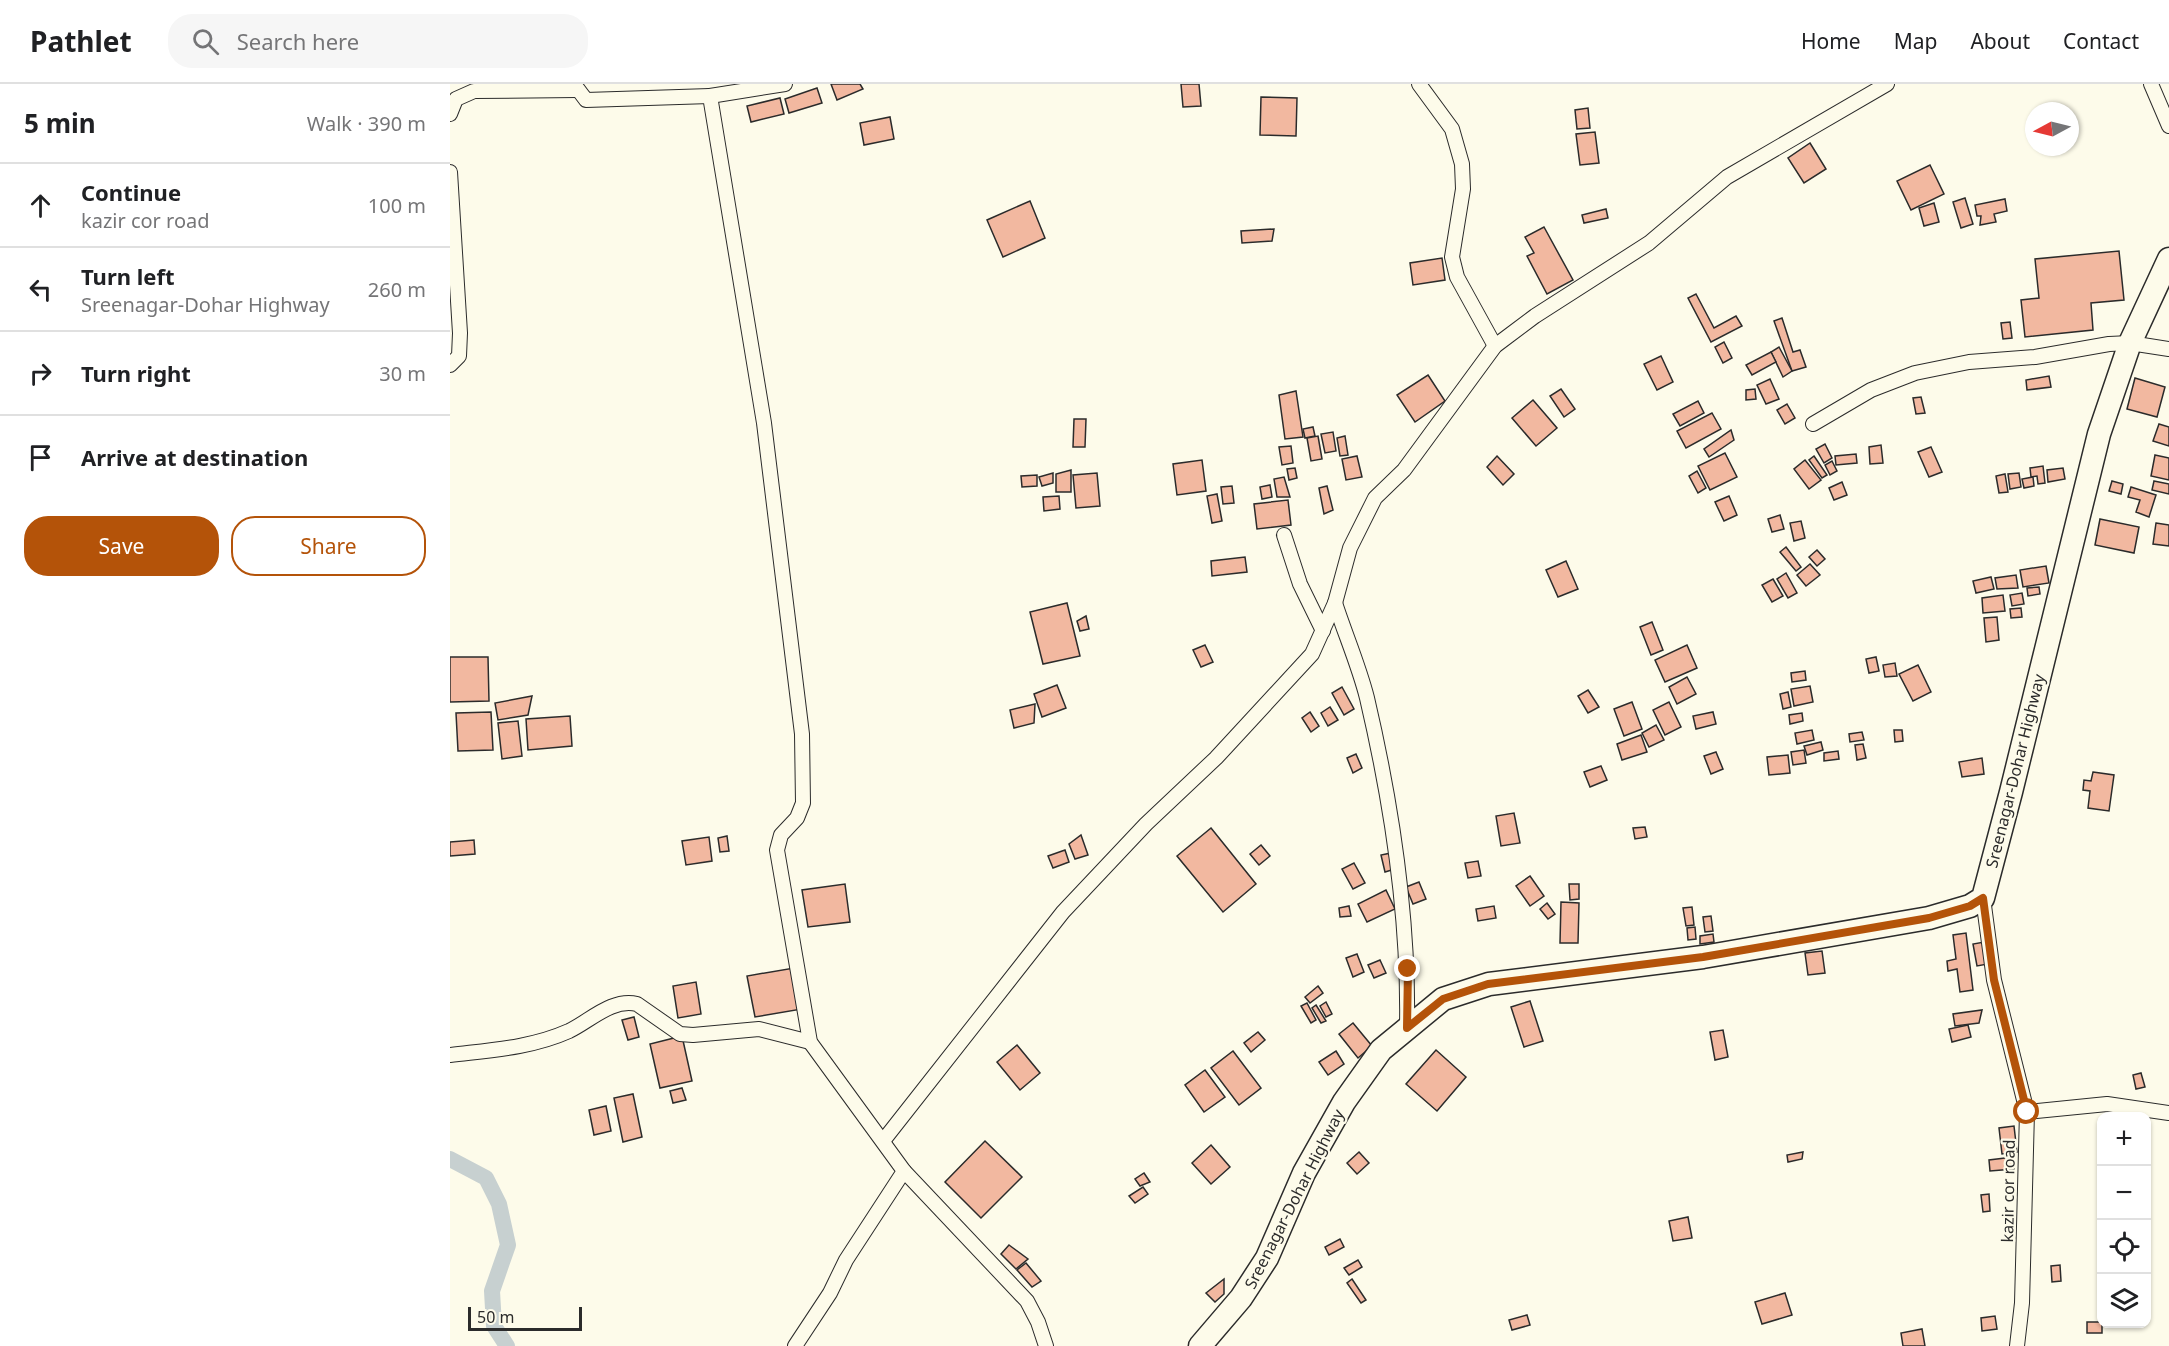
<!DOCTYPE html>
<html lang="en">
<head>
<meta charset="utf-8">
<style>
  :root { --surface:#fff; --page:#f6f6f6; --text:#202124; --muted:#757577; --line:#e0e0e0; --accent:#b45309 }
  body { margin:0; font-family:"Noto Sans",sans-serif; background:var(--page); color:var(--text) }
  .controls { position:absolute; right:18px; bottom:18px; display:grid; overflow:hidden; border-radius:12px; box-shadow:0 2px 4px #0004 }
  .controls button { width:54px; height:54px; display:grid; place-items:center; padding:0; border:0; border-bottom:2px solid var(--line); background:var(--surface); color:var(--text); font:30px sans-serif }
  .compass { position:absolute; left:1575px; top:18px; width:54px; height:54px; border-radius:50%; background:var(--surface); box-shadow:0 2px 4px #0004; rotate:263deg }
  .scale { position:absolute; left:18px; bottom:15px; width:114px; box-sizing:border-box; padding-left:6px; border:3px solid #2b2b2b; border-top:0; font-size:16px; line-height:21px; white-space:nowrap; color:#2b2b2b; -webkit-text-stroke:4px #fdfbea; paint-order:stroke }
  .stop { position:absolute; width:18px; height:18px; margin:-14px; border:4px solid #b45309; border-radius:50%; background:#fff }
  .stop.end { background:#b45309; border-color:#fff; box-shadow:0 2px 6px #0008 }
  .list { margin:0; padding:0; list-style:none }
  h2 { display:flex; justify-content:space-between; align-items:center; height:78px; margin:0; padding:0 24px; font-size:26px }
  h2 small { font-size:20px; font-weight:400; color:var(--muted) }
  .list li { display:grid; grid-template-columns:39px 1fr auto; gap:18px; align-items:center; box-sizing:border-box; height:84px; padding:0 24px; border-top:2px solid var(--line) }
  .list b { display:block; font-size:22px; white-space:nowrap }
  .list p { margin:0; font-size:20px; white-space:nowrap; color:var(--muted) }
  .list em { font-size:20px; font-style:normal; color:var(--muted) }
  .actions { display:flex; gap:12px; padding:18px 24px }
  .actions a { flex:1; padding:14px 0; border:2px solid var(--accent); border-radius:24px; text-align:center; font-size:21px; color:var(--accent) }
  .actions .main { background:var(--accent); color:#fff }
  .icon { flex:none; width:33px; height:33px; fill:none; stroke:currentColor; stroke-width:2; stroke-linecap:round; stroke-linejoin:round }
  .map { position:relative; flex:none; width:1719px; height:1262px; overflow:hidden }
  header { display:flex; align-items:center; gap:36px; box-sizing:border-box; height:84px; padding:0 30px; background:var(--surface); border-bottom:2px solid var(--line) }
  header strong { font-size:28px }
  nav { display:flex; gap:33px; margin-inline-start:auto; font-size:21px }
  .search { width:420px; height:54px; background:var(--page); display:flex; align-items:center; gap:15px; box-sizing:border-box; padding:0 21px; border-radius:24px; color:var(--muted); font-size:22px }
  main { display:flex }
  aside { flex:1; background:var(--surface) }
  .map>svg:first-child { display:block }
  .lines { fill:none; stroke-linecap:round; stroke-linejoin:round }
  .canal { stroke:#c7d0d0; stroke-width:16 }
  .building { fill:#f2b8a0; stroke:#2b2b2b; stroke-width:1.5 }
  .street-casing { stroke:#2b2b2b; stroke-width:16 }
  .primary-casing { stroke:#2b2b2b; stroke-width:25 }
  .street { stroke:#fdfbea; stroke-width:14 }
  .primary { stroke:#fdfbea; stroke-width:22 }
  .route { stroke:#b45309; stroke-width:8 }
  .labels { text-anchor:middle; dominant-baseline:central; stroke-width:4.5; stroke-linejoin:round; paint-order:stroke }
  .street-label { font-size:16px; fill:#2b2b2b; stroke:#fdfbea }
</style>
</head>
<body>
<header>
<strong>Pathlet</strong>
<div class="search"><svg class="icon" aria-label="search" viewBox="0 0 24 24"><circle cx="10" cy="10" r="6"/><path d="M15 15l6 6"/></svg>Search here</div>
<nav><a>Home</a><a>Map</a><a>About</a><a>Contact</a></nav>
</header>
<main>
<aside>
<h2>5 min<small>Walk · 390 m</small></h2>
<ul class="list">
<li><svg class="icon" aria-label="ahead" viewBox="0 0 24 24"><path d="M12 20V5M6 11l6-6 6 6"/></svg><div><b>Continue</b><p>kazir cor road</p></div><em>100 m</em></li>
<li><svg class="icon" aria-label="left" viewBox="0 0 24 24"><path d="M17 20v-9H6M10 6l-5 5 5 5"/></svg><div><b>Turn left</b><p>Sreenagar-Dohar Highway</p></div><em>260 m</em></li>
<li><svg class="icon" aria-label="right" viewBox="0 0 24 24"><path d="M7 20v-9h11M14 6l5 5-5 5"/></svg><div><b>Turn right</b></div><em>30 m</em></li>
<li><svg class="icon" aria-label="arrive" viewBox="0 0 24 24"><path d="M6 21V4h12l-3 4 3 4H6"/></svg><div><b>Arrive at destination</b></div></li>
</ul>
<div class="actions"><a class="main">Save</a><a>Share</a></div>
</aside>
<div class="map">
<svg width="1719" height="1262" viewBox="0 0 1719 1262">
  <rect width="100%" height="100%" fill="#fdfbea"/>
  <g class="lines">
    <path class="canal" d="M0 1075 36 1094 49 1120 58 1161 42 1207 44 1242 57 1262"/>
  </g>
  <g class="building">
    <path d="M381 0H410L413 5 387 16Z"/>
    <path d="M731 0H749L751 22 733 23Z"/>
    <path d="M367 4 372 19 339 29 335 15Z"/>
    <path d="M811 13 847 14 846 52 810 51Z"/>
    <path d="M330 14 334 30 301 38 297 22Z"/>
    <path d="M1138 24 1140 44 1127 45 1125 26Z"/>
    <path d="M440 33 444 55 414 61 410 39Z"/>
    <path d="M1145 48 1149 79 1130 81 1126 50Z"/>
    <path d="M1360 59 1376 85 1354 99 1338 74Z"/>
    <path d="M1480 81 1494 110 1461 126 1447 97Z"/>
    <path d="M1515 114 1523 140 1511 144 1503 118Z"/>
    <path d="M1555 115 1557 127 1544 130 1546 138 1530 141 1531 132H1527L1525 121Z"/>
    <path d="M580 117 595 154 553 173 537 136Z"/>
    <path d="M1484 119 1489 138 1474 142 1469 124Z"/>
    <path d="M1156 125 1158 134 1134 139 1132 131Z"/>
    <path d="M1094 143 1123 196 1097 210 1077 172 1084 169 1075 153Z"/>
    <path d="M824 145 822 157 792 159 791 147Z"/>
    <path d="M1669 167 1674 216 1641 219 1643 246 1575 253 1571 216 1589 214 1585 175Z"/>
    <path d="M992 174 995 196 963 201 960 179Z"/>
    <path d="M1246 210 1264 244 1286 232 1292 242 1261 258 1238 214Z"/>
    <path d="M1332 234 1343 268 1350 266 1356 283 1342 287 1324 237Z"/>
    <path d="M1560 238 1562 254 1553 255 1551 239Z"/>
    <path d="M1274 258 1282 274 1273 279 1265 263Z"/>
    <path d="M1329 263 1342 287 1333 293 1321 268Z"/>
    <path d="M1321 268 1326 278 1302 291 1296 281Z"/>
    <path d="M1211 272 1223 298 1207 306 1194 280Z"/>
    <path d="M978 291 995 317 965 338 947 311Z"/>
    <path d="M1599 292 1601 303 1577 306 1576 296Z"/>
    <path d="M1685 294 1715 303 1707 333 1677 325Z"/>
    <path d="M1320 295 1329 315 1316 320 1307 301Z"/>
    <path d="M1111 305 1125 325 1114 333 1100 312Z"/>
    <path d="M1305 305 1306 315 1296 316V306Z"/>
    <path d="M846 307 853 353 835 355 829 311Z"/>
    <path d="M1471 313 1475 329 1466 330 1463 314Z"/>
    <path d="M1083 316 1107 344 1086 362 1062 334Z"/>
    <path d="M1248 317 1254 329 1230 342 1223 330Z"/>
    <path d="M1337 320 1345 334 1335 340 1327 326Z"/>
    <path d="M1262 329 1271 345 1236 364 1227 347Z"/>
    <path d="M624 335H636L635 363H623Z"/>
    <path d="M1709 340 1719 343V362L1703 357Z"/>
    <path d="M863 343 865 352 855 354 853 345Z"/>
    <path d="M1281 346 1284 356 1259 373 1254 365Z"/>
    <path d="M883 348 886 367 875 369 871 350Z"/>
    <path d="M868 352 872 375 861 377 857 354Z"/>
    <path d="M895 352 898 371 890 372 887 354Z"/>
    <path d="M1375 360 1382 374 1374 379 1366 365Z"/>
    <path d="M1431 361 1433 379 1420 380 1419 363Z"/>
    <path d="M841 362 843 379 832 381 829 363Z"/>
    <path d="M1481 363 1492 388 1479 393 1468 368Z"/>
    <path d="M1275 369 1287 393 1260 406 1248 382Z"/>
    <path d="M1406 370 1407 379 1386 381 1385 372Z"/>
    <path d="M1705 371 1719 374V396L1701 392Z"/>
    <path d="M907 372 912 393 896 396 892 375Z"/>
    <path d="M1047 372 1064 390 1053 401 1037 383Z"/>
    <path d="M1364 372 1377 391 1372 394 1359 376Z"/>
    <path d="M752 376 756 407 727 411 723 380Z"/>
    <path d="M1355 376 1371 396 1359 405 1344 385Z"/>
    <path d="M1382 377 1387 387 1380 391 1375 381Z"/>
    <path d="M1593 382 1595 399 1588 400 1587 392 1581 393 1580 384Z"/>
    <path d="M845 384 847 394 839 396 837 385Z"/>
    <path d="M1613 384 1615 395 1598 398 1597 386Z"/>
    <path d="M621 386V408H606V390Z"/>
    <path d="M1247 387 1256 404 1248 409 1239 392Z"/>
    <path d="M603 389V399L592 402 589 393Z"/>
    <path d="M647 389 650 422 626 424 623 391Z"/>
    <path d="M1569 389 1571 403 1560 405 1558 390Z"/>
    <path d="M1555 390 1558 408 1549 409 1546 392Z"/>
    <path d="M587 391V402L572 403 571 392Z"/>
    <path d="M834 393 840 413H827L824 395Z"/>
    <path d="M1583 393 1584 402 1574 404 1572 395Z"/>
    <path d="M1662 397 1673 400 1671 410 1659 407Z"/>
    <path d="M1704 397 1719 400V410L1702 406Z"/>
    <path d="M1392 398 1397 411 1384 416 1379 404Z"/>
    <path d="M820 401 822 413 812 415 810 403Z"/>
    <path d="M782 402 784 419 773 420 771 403Z"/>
    <path d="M877 402 883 426 874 430 869 404Z"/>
    <path d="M1681 403 1706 411 1699 433 1686 428 1690 416 1678 413Z"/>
    <path d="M767 410 772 437 762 439 757 412Z"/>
    <path d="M609 412 610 425 594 427 593 413Z"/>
    <path d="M1279 412 1287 431 1274 437 1265 418Z"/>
    <path d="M838 416 841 441 807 445 804 420Z"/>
    <path d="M1330 431 1334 445 1322 448 1318 435Z"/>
    <path d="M1650 435 1689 443 1684 469 1645 461Z"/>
    <path d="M1351 437 1355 454 1344 457 1340 439Z"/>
    <path d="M1706 439 1719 441V462L1703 460Z"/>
    <path d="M1336 463 1351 483 1346 487 1330 468Z"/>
    <path d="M1367 466 1375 475 1367 482 1359 473Z"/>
    <path d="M795 473 797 488 762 492 761 477Z"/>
    <path d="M1116 477 1128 505 1108 513 1096 486Z"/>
    <path d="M1360 480 1370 491 1356 502 1347 491Z"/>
    <path d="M1596 482 1599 499 1573 503 1570 486Z"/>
    <path d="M1336 489 1347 509 1338 514 1327 495Z"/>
    <path d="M1566 491 1568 504 1547 505 1545 494Z"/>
    <path d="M1541 493 1544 505 1526 509 1523 497Z"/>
    <path d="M1323 495 1333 512 1322 518 1312 501Z"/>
    <path d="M1589 503 1590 510 1578 512 1577 504Z"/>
    <path d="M1572 509 1574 520 1562 522 1560 511Z"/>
    <path d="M1553 511 1555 527 1533 529 1532 514Z"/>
    <path d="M617 519 630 572 593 580 580 528Z"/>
    <path d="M1571 524 1572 533 1561 534 1560 525Z"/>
    <path d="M636 532 639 545 630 547 627 537Z"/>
    <path d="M1547 533 1549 556 1536 558 1534 534Z"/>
    <path d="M1202 538 1213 566 1201 571 1190 543Z"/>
    <path d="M755 561 763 578 751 583 743 566Z"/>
    <path d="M1237 561 1247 584 1215 598 1205 576Z"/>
    <path d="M0 573H38L39 617 0 618Z"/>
    <path d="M1426 573 1429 587 1419 589 1416 575Z"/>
    <path d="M1445 579 1447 592 1435 593 1433 581Z"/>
    <path d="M1468 581 1481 608 1463 617 1449 590Z"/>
    <path d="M1355 587 1356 596 1342 598 1341 589Z"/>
    <path d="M1237 593 1246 610 1227 620 1219 603Z"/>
    <path d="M607 601 616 624 592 633 584 610Z"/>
    <path d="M1360 602 1363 618 1344 622 1341 605Z"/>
    <path d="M892 603 904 625 894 631 882 609Z"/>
    <path d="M1138 606 1149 623 1138 629 1128 612Z"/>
    <path d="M1338 608 1341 623 1333 625 1330 610Z"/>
    <path d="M82 612 78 631 48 636 45 619Z"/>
    <path d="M1182 618 1192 645 1174 652 1164 625Z"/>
    <path d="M1219 618 1231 643 1215 651 1203 626Z"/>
    <path d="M585 620 584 639 564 644 560 626Z"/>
    <path d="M880 623 888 636 878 642 871 629Z"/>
    <path d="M41 628 43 666 8 667 6 629Z"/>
    <path d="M860 628 869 642 861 648 852 634Z"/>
    <path d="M1263 628 1266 640 1246 645 1243 632Z"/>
    <path d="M1352 629 1353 637 1340 640 1339 631Z"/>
    <path d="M120 632 122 662 78 666 76 635Z"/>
    <path d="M68 637 72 672 52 675 48 639Z"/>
    <path d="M1206 641 1214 656 1199 663 1192 649Z"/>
    <path d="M1362 646 1364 656 1347 660 1345 649Z"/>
    <path d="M1444 646H1452L1453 657 1445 658Z"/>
    <path d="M1412 648 1414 656 1400 658 1399 650Z"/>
    <path d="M1191 651 1197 668 1172 676 1167 660Z"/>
    <path d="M1371 658 1373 666 1357 671 1354 662Z"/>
    <path d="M1413 660 1416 674 1407 676 1405 661Z"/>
    <path d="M1354 666 1356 679 1343 681 1341 668Z"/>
    <path d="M1388 667 1389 675 1374 677V669Z"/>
    <path d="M1266 668 1273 685 1261 690 1254 672Z"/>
    <path d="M906 670 912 684 903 689 897 674Z"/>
    <path d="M1338 671 1340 689 1319 691 1317 673Z"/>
    <path d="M1532 674 1534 690 1512 693 1509 678Z"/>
    <path d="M1151 682 1157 696 1140 703 1134 688Z"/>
    <path d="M1643 688 1664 691 1659 727 1638 724 1640 707 1633 706 1634 696 1641 697Z"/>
    <path d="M1064 729 1070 759 1051 762 1046 732Z"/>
    <path d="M1195 743 1197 753 1185 755 1183 744Z"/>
    <path d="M761 744 806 800 773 828 727 772Z"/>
    <path d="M631 751 638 771 625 775 619 760Z"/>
    <path d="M277 752 279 767 270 768 268 754Z"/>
    <path d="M259 753 262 777 236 781 232 757Z"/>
    <path d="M24 756 25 770 0 772V758Z"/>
    <path d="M811 761 820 772 809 781 800 770Z"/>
    <path d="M615 766 619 778 603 784 598 772Z"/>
    <path d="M941 769 945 785 935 788 931 771Z"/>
    <path d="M1028 777 1031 792 1018 794 1015 779Z"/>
    <path d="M904 779 915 799 903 805 892 785Z"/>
    <path d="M1080 792 1094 812 1080 822 1066 802Z"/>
    <path d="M969 798 976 815 963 820 956 803Z"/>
    <path d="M395 800 400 838 358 843 352 806Z"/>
    <path d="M1119 800H1129V815L1120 816Z"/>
    <path d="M936 806 945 825 917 838 908 820Z"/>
    <path d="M1111 818 1129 819 1128 859H1110Z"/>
    <path d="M1097 819 1105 830 1098 835 1090 825Z"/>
    <path d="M899 822 901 832 890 833 889 824Z"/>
    <path d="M1044 822 1046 834 1028 837 1026 825Z"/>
    <path d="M1242 823 1244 841 1236 842 1233 824Z"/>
    <path d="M1261 832 1263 847 1255 848 1253 833Z"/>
    <path d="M1245 843 1246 855 1238 856 1237 844Z"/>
    <path d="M1516 849 1523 906 1510 908 1507 885 1498 887 1497 877 1506 875 1503 851Z"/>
    <path d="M1263 850 1264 858 1250 860V852Z"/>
    <path d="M1534 858 1538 880 1527 882 1523 860Z"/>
    <path d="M1372 867 1375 889 1358 891 1355 869Z"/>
    <path d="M907 870 914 888 903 893 896 874Z"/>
    <path d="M930 876 936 889 924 894 918 881Z"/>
    <path d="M344 884 352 925 305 933 297 892Z"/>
    <path d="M246 898 251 930 228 934 223 902Z"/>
    <path d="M868 902 873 909 860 919 855 913Z"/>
    <path d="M1080 917 1093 957 1074 963 1061 923Z"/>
    <path d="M876 918 882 930 876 933 870 922Z"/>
    <path d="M857 919 866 936 861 939 851 922Z"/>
    <path d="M866 921 876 937 871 939 862 924Z"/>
    <path d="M1532 926 1529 939 1505 942 1503 930Z"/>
    <path d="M184 933 189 953 178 956 172 936Z"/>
    <path d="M903 939 922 962 908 974 889 950Z"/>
    <path d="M1518 941 1521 953 1502 958 1499 945Z"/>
    <path d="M1273 946 1278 973 1265 976 1260 948Z"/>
    <path d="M808 948 815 956 801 968 794 959Z"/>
    <path d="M232 952 242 997 210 1004 200 960Z"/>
    <path d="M567 961 590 989 570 1006 547 978Z"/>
    <path d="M986 966 1016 993 987 1027 956 1000Z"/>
    <path d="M783 967 811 1004 789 1021 761 984Z"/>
    <path d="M886 967 894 980 878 991 869 978Z"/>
    <path d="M755 986 775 1013 754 1028 735 1001Z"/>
    <path d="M1691 989 1695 1003 1686 1005 1683 991Z"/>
    <path d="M232 1004 236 1016 223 1019 220 1007Z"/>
    <path d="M183 1010 192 1053 173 1058 164 1014Z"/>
    <path d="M156 1022 161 1047 144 1051 139 1026Z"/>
    <path d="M1564 1042 1567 1068 1552 1070 1549 1044Z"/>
    <path d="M535 1057 572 1093 531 1134 495 1098Z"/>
    <path d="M761 1061 780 1083 761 1100 742 1079Z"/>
    <path d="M909 1068 919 1079 907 1090 897 1079Z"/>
    <path d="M1353 1068 1352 1075 1338 1078 1337 1071Z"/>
    <path d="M1563 1073 1564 1085 1540 1087 1539 1076Z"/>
    <path d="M694 1089 700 1098 690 1102 685 1095Z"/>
    <path d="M693 1103 698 1110 685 1119 679 1112Z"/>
    <path d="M1539 1110 1540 1127 1533 1128 1531 1111Z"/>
    <path d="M1238 1133 1242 1154 1223 1157 1219 1137Z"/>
    <path d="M890 1155 894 1163 879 1171 875 1163Z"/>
    <path d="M559 1161 578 1175 566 1185 551 1170Z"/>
    <path d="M908 1176 912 1183 899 1191 894 1184Z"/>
    <path d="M576 1179 591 1197 582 1203 567 1186Z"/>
    <path d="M1610 1181 1611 1197 1602 1198 1601 1182Z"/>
    <path d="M774 1195V1210L765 1218 756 1209Z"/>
    <path d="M902 1195 916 1216 911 1219 897 1199Z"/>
    <path d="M1335 1209 1342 1231 1312 1240 1305 1218Z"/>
    <path d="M1077 1231 1080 1241 1062 1246 1059 1236Z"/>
    <path d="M1545 1232 1547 1245 1532 1247 1531 1234Z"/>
    <rect x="1637" y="1238" width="15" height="11"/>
    <path d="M1472 1245 1475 1262H1453L1451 1249Z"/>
  </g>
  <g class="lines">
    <g class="street-casing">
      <g id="street">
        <path d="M124 0 136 16 260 12 314 339 352 650 353 719 347 734 331 751 327 766 360 958 454 1087 396 1176 380 1209 345 1262"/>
        <path d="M969 0 1002 45 1012 80 1013 105 1002 173 1007 193 1045 262"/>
        <path d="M1701 0 1719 42"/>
        <path d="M260 12 335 0"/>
        <path d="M0 30 6 15 24 7 127 6"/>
        <path d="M0 88 10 249 9 272 0 281"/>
        <path d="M1363 340 1421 306 1465 289 1519 278 1585 273 1659 260 1680 259 1719 265"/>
        <path d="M834 451 850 500 873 547"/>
        <path d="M885 519C895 550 909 582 917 614 942 721 959 833 957 943"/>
        <path d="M1533 814 1544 896 1577 1028 1572 1219 1567 1262"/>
        <path d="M0 971C41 966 81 964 119 947 140 937 162 914 187 920L230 950 243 951 309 945 360 958"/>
        <path d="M1577 1028 1657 1020 1719 1029"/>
        <path d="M433 1057 613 828 696 740 766 674 862 570 885 519 900 464 925 414 954 386 1045 262 1085 232 1199 159 1277 93 1437 0"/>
        <path d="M454 1087 577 1217 588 1238 596 1262"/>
      </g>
    </g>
    <g class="primary-casing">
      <path id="primary" d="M750 1262 791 1214 817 1174 854 1089 894 1018 931 966 993 915 1039 900 1253 873 1479 834 1520 822 1533 814 1561 708 1649 350 1680 259 1719 175"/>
    </g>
    <use href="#street" class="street"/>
    <use href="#primary" class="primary"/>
  </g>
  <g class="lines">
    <path class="route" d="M958 885 957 944 993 915 1038 900 1253 873 1479 834 1520 822 1533 814 1544 896 1577 1028"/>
  </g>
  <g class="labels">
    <g class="street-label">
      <text transform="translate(1565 687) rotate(-76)">Sreenagar-Dohar Highway</text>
      <text transform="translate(1558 1107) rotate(-89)">kazir cor road</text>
      <text transform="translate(844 1115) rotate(-63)">Sreenagar-Dohar Highway</text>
    </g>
  </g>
</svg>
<div class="controls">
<button>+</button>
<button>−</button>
<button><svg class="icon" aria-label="locate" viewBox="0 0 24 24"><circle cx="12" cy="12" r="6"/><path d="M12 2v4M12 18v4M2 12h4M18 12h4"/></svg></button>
<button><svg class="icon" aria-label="layers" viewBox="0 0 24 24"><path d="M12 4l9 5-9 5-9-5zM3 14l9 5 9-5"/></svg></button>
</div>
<svg class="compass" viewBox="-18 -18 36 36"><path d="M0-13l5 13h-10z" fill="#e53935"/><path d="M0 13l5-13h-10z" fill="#757577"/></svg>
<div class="scale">50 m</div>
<div class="stop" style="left:1577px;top:1028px"></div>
<div class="stop end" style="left:958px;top:885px"></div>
</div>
</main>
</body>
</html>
